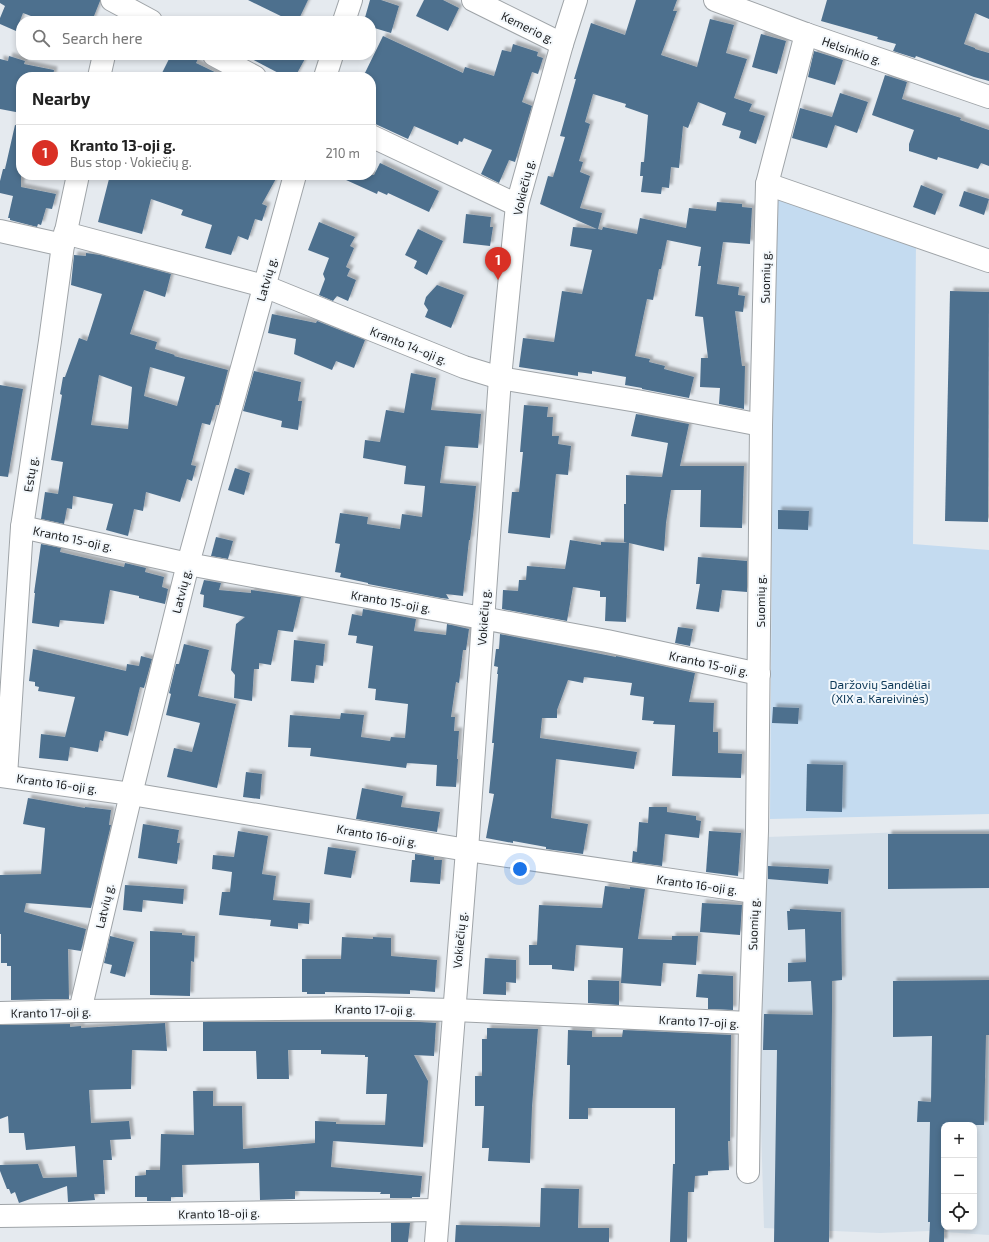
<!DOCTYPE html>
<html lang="en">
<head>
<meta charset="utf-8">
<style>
  :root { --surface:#fff; --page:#f6f6f6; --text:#222; --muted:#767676; --line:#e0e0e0; --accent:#d93025 }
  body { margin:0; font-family:"Exo 2",sans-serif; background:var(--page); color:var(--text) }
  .controls { position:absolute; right:12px; bottom:12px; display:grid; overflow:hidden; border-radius:8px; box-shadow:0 2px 6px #0003 }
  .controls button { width:36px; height:36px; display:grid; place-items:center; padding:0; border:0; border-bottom:1px solid var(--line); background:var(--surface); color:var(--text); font:20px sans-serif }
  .you { position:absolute; left:520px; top:869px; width:14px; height:14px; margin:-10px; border:3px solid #fff; border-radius:50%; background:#1a73e8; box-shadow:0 0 0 6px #1a73e833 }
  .badge { display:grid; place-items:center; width:26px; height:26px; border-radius:50%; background:var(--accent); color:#fff; font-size:13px; font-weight:700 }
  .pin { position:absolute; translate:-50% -33px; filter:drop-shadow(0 1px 2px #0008) }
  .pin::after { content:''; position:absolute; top:21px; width:14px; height:12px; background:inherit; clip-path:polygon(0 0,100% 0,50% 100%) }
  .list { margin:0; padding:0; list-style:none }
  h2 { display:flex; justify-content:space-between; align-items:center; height:52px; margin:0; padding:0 16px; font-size:17px }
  h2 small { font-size:13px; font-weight:400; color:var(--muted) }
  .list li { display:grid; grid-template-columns:26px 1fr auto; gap:12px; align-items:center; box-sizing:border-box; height:56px; padding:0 16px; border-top:1px solid var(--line) }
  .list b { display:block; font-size:15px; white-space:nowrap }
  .list p { margin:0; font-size:13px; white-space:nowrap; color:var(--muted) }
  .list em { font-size:13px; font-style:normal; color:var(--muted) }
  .icon { flex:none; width:22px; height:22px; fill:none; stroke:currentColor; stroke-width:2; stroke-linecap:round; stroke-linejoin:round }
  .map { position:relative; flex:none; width:989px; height:1242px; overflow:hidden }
  .search { position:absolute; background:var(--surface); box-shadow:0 2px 6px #0003; left:16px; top:16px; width:360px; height:44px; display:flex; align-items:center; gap:10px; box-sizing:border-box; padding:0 14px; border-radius:16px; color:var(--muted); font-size:15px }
  .panel { position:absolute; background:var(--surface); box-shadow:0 2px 6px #0003; left:16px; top:72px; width:360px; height:108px; border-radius:16px }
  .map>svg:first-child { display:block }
  .built { fill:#d4dfe9; fill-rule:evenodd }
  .green { fill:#c4dbf0 }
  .building { fill:#4e708e; fill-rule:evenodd; filter:url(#shadow) }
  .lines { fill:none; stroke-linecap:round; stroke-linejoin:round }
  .street-casing { stroke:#9fa4a8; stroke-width:24 }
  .street { stroke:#fff; stroke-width:22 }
  .labels { text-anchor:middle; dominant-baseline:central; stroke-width:4; stroke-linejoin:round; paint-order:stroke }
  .street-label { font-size:12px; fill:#1a1c1e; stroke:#f3f8fc }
  .park-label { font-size:12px; fill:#0d3857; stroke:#f3f8fc }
</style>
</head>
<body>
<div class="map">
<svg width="989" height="1242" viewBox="0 0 989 1242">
  <defs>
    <filter id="shadow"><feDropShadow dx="3.5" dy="-3.5" stdDeviation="1" flood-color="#0004"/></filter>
  </defs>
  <rect width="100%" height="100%" fill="#e5eaef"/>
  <path class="built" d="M989 829V1235L929 1231 880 1233 764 1228 758 1024 767 837ZM944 1125H974V1227H944Z"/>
  <path class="green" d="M773 197 916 243 913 544 989 550V814L770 819 772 537Z"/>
  <g class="building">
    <path d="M0 0H100V1L92 21H44L23 13 16 31 0 24V18L5 6 0 3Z"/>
    <path d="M248 0H308L298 21H291Z"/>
    <path d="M370 0H381L399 6 391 33 371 27V21H364Z"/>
    <path d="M424 0H443L459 8 448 31 416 16Z"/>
    <path d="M636 0H677L673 11H677L661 55 697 67 710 19 734 25 726 53 747 59 734 98 752 104 749 111 765 116 756 144 739 138 741 131 722 125 726 113 698 102 688 128 683 126 679 168 671 167 669 188 662 187 661 194 641 192 643 176H640L641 162H644L648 115 625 107 626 104 593 94 585 122 590 124 579 161 583 162 580 172 590 176 580 208 602 213 598 229 602 230 603 227 637 234 640 218 686 228 689 208 716 211 717 202 742 204V207L752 208 750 244 723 242 717 284 739 287 738 295 745 296 743 312 735 311 742 366H745L744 409 719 404 720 388 700 387 701 358H708L703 317 695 316 701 266H698L701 247 667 240 661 269H659L653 300 647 299 635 356 650 359 649 362 665 366 664 369 694 377 689 398 642 389V388L625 385 626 377 592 371V374L578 372V376L519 367 523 338 554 342 562 291 582 294 592 250 570 246 573 227 597 229 540 204 548 176 553 177 565 137 560 136 576 79H574L591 23 625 35Z"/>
    <path d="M827 0H989V19L975 13 964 44 975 48V49L989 53V81L974 77 916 56 915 58 893 51 896 44 877 39 878 37 821 21Z"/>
    <path d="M761 34 786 41 777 74 752 67Z"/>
    <path d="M383 36 463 73 465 67 494 76 502 50 511 52 513 44 538 52 537 56 543 58 538 74 532 72 522 102 532 106 515 162 509 160 499 183 481 174 492 150 464 138 462 142 459 141 458 145 414 126 408 139 371 122V77H363Z"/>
    <path d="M814 51 843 60 835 85 808 77Z"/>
    <path d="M171 55H200L196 63 225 77H160Z"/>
    <path d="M244 55H307L295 77H286Z"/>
    <path d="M9 56 25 61 24 64 54 70 53 77H21V113L0 109V59L8 61Z"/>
    <path d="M885 75 907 82 902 99 961 118 960 120 989 130V166L981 163 978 169 938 157 937 160 909 151V144L914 130 872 115Z"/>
    <path d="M840 93 868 102 857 133 835 125 827 148 792 138 800 108 832 117Z"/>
    <path d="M15 125 21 126V187L56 194 52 209 46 208 41 225 38 224 37 227 10 220V218H8L13 196 0 193V181L3 169H5Z"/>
    <path d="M380 163 439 191 429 212 388 193 387 195 378 191 377 194 335 175H374Z"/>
    <path d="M110 175H278L262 204 267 206 262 221 255 219 248 240 238 236 231 255 205 248 212 225 181 215 183 210 151 199 142 234 98 222Z"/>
    <path d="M921 185 943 194 935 215 913 207Z"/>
    <path d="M964 191 989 199 984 215 959 206Z"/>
    <path d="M466 214 491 217 490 227H493L490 246 463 243Z"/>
    <path d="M319 222 355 237 350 246 354 248 346 267 350 269 347 276 356 280 348 301 337 296 333 301 319 295 325 279 323 274 329 258 308 250Z"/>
    <path d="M418 229 443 241 427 275 414 268 417 261 405 255Z"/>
    <path d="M86 253 100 255 171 274 165 297 144 290 130 334 157 342 155 349 175 355 174 356 228 370 219 405H216L210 425 202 423 191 465 196 466 192 481 187 479 180 502 146 492 143 511 134 509 128 536 106 530 113 504 73 496 72 509 67 508 64 524 41 519 45 492 58 494 63 462 51 460 62 395 60 394 63 377H65L79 338 87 341 102 294 71 285 74 255 86 256ZM150 367 185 377 177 406 144 396ZM99 375 132 387 128 429 91 425Z"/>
    <path d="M437 285 464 295 451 328 425 317 428 310 424 304 426 297Z"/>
    <path d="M950 291 989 292 988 522 945 521Z"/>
    <path d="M272 314 316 323 317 321 365 340 354 368 336 361 332 370 294 354 296 339 268 333Z"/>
    <path d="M254 371 301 382 298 401H302L298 430 281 427 282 421 243 411Z"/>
    <path d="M411 373 436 378 431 410 481 414 478 448 445 446 440 483 476 486 473 516 470 540H469L463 596 446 594 449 599 441 598 368 584V583L340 577 341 573 335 572 340 544 335 543 340 513 368 517 367 524 400 529 402 514 422 517 425 486 404 484 406 466 363 458 365 440 380 442 386 410 404 413Z"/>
    <path d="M0 385 23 389 8 477 0 476Z"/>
    <path d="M524 405 548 407 547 417H553L552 436H559L558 444 571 446 568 475 556 474 550 538 508 533 512 492H519L523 452H520Z"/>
    <path d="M636 414 689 424 680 466H744L742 528 700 527 701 490H671L666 523 664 551 629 543 626 622 605 621 606 597H600V591L573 587 567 621 502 609 503 590 518 591 519 580H526L527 566 565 569 570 540 601 545V542L627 543 624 542V504H626V475L662 477 668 443 631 436Z"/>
    <path d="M235 468 250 473 244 495 228 490Z"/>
    <path d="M778 510 809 511 808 530 778 529Z"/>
    <path d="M216 537 233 541 228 559 211 556Z"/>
    <path d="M41 544 61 548 60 552 124 567 125 563 146 568 145 572 164 577 162 587 168 589 165 604 139 598V596L110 590 104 624 60 620 59 627 32 623 35 593H34Z"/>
    <path d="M698 557 747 561V592L722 590 719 612 696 609 700 584H696Z"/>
    <path d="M204 580 221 583 219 590 251 593V590L301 597 293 632 278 630 271 665 259 663V669H254L252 701 234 698 235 675 231 670 236 624 245 617 203 607 204 595 200 594Z"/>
    <path d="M363 609 416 619 414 631 446 635 447 624 469 629 466 650H463L459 683 456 682 451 717H455L454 731H459L457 759H458L456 787 436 786 437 765 407 763 406 768 310 756 311 748 288 747 290 715 340 719 341 713 364 715 361 737 390 741 391 737 405 738 408 704 375 700 376 689 368 688 373 646 356 643 357 636 348 635 352 614 362 616Z"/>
    <path d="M678 627 693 629 690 646 675 643Z"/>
    <path d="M500 634 616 657V656L695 673 689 702 714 703 713 732H718V753L742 754 741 778 672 776 675 725 653 724 654 721 642 720 644 697 630 695 632 683 584 677 583 683 568 680 557 710V718H542L540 738 637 752 634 769 556 759 551 818 588 824 583 854 546 849V847L513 841V843L486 838 494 794 489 793 494 743H492L498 674H497L498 667 494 666 496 649H499Z"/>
    <path d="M294 640 325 644 323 666 316 665 314 683 291 681Z"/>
    <path d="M184 644 209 650 198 696 236 704 217 788 167 777 174 748 192 752 200 723 166 715 171 694 169 693 176 664H179Z"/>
    <path d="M33 649 126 671 127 664 139 666 141 656 152 659 144 688 140 687 128 736 105 731 103 741 100 740 98 752 70 747 68 761 39 758 41 734 65 737 75 697 38 691 39 687 35 686V682L29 681Z"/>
    <path d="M773 707 799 708 798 724 772 723Z"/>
    <path d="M807 764 843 765 842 812 806 811Z"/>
    <path d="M246 772 262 774 260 799 243 797Z"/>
    <path d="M362 788 403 796 401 807 440 812 437 832 356 819Z"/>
    <path d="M28 798 85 808V807L111 810 109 825H111L91 908 26 903 24 912 86 929 81 951 68 949 69 999 11 1000V966H7V963H1V934H0V875L41 874 45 828 23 824Z"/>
    <path d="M649 807H667V812L696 816V820L701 821 699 838 665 834 662 866 632 862 633 851 637 852 639 822 648 823Z"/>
    <path d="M143 824 179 830 177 843H180L177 864 138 858Z"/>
    <path d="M238 831 268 836 262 874 276 876 273 900 310 903 309 924 298 923V929L270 926 271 920 219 915 222 892H230L232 872 212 869 213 855 234 857Z"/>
    <path d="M709 831 741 833 738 876 706 872Z"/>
    <path d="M888 834H989V888L888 889Z"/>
    <path d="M328 847 356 851 351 878 324 874Z"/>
    <path d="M415 854 434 857V860H442L440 884 410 882 412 860H415Z"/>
    <path d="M768 866 829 869 828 884 768 879Z"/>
    <path d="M125 885 184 889 183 904 143 900 142 912 123 910Z"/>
    <path d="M605 886 630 889V887L645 889 638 939 672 940V936H698L696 965 663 963 661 986 621 983 623 948 576 945 574 971 552 969V965H529V945H537L539 905 602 908Z"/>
    <path d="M702 903 742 905 740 935 700 932Z"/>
    <path d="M790 909 841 912 842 980 832 981V1011L829 1242H774L777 1050H763L764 1014 813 1015 811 981 788 982V963L806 962 805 929 788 930 787 911H790Z"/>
    <path d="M150 931 182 933V935L195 936 194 962 191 961 190 996 150 995Z"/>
    <path d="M110 936 134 942 125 977 110 973 112 965 104 963Z"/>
    <path d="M342 937 373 939V937L391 938V956L437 960 435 992 410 990V994L325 992V994H307V992H302V959H341Z"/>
    <path d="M485 958 516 960V983L506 982V995L483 994Z"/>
    <path d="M698 974 733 976V1010L708 1009V998L696 997Z"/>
    <path d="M588 980 619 981V1005L588 1003Z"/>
    <path d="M989 980V1035H986L984 1125H944V1242H929L930 1222H928L930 1122H917L918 1101 931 1102 932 1036 893 1037V981Z"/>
    <path d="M203 1022H420L436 1023 434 1056 414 1055 428 1081 423 1147 333 1141 331 1167 422 1176 420 1197H412V1198H390V1194H380L381 1192 295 1191V1199L260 1200 259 1163 182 1165 183 1197H171V1201H147V1197H135V1176L146 1175V1170H160L161 1134 194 1135 193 1091H213V1106H242L243 1149 315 1143V1121L336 1122V1124L385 1125 387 1094H366L368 1057H365V1055L321 1054V1050H288L289 1079H257L256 1051H203Z"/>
    <path d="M165 1023 167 1051 132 1050 131 1089 89 1090 91 1123 129 1121 131 1139 110 1140 112 1160H103L105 1194H94L95 1200 68 1202 67 1186 19 1203 15 1192 11 1194 9 1189H7L0 1171V1165L38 1164 43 1178 77 1177 75 1146 26 1150 24 1133H9L8 1116 0 1119V1025L70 1024V1027L81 1026V1028Z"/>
    <path d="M487 1028 538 1029 532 1107 530 1163 488 1161 489 1148H482L484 1106H475V1076H482V1039H487Z"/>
    <path d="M568 1030 592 1031V1037H622L623 1030 731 1035 730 1141H728L729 1170 708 1171V1175L695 1176 694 1192H688L687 1242H670L673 1164H675V1108H588V1119H569L570 1065H567Z"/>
    <path d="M541 1188 579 1189 578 1228H609V1242H455L456 1225 540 1227Z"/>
    <path d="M391 1223H410L408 1242H391Z"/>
  </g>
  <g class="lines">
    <g class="street-casing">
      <g id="street">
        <path d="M112 0 151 21"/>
        <path d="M473 0 562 44"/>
        <path d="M715 0 806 34 989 97"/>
        <path d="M344 21 351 0"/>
        <path d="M214 55 255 77"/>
        <path d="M99 77 104 55"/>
        <path d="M325 77 332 55"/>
        <path d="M371 136 517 205"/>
        <path d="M767 184 989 261"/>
        <path d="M0 231 63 245"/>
        <path d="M65 233 264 286 464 367 500 378 637 401 761 425"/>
        <path d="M22 527 188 564 607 641 759 674"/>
        <path d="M0 776 131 794 467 850 754 892"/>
        <path d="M6 776 22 527 50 341 63 245 78 175"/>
        <path d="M80 1011 131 794 188 564 295 175"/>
        <path d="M0 1013 80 1011 367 1008 454 1010 750 1023"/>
        <path d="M748 1172 750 1023 757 831 761 425 767 184 806 34"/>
        <path d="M0 1216 438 1210"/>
        <path d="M436 1242 467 850 500 378 517 205 562 44 576 0"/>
      </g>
    </g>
    <use href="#street" class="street"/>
  </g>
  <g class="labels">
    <g class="street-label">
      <text transform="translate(528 27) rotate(26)">Kemerio g.</text>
      <text transform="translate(852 50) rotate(19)">Helsinkio g.</text>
      <text transform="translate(523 187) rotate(-77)">Vokiečių g.</text>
      <text transform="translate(765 277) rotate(-89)">Suomių g.</text>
      <text transform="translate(266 279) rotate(-74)">Latvių g.</text>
      <text transform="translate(409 345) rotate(22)">Kranto 14-oji g.</text>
      <text transform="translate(30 474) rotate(-81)">Estų g.</text>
      <text transform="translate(73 538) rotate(12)">Kranto 15-oji g.</text>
      <text transform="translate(181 591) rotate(-76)">Latvių g.</text>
      <text transform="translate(391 601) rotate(10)">Kranto 15-oji g.</text>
      <text transform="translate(760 601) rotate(-90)">Suomių g.</text>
      <text transform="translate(483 617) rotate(-86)">Vokiečių g.</text>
      <text transform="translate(709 663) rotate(12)">Kranto 15-oji g.</text>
      <text transform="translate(57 783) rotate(8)">Kranto 16-oji g.</text>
      <text transform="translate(377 835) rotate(10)">Kranto 16-oji g.</text>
      <text transform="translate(697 884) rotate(8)">Kranto 16-oji g.</text>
      <text transform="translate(104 906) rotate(-77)">Latvių g.</text>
      <text transform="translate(753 924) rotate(-88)">Suomių g.</text>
      <text transform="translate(459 940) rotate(-85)">Vokiečių g.</text>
      <text transform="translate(375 1009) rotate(1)">Kranto 17-oji g.</text>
      <text transform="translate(51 1012) rotate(-1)">Kranto 17-oji g.</text>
      <text transform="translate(699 1021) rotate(3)">Kranto 17-oji g.</text>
      <text transform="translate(219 1213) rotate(-1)">Kranto 18-oji g.</text>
    </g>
    <g class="park-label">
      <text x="880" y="684">Daržovių Sandėliai<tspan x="880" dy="14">(XIX a. Kareivinės)</tspan></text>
    </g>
  </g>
</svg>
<div class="controls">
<button>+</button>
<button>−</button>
<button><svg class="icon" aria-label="locate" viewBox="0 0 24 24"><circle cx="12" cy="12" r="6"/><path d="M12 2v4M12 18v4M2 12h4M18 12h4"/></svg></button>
</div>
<div class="you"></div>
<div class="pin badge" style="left:498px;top:280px">1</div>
<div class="search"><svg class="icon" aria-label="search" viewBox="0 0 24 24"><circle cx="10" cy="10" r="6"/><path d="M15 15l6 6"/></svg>Search here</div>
<section class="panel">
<h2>Nearby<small></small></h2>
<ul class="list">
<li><span class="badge">1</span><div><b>Kranto 13-oji g.</b><p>Bus stop · Vokiečių g.</p></div><em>210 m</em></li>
</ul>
</section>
</div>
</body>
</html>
